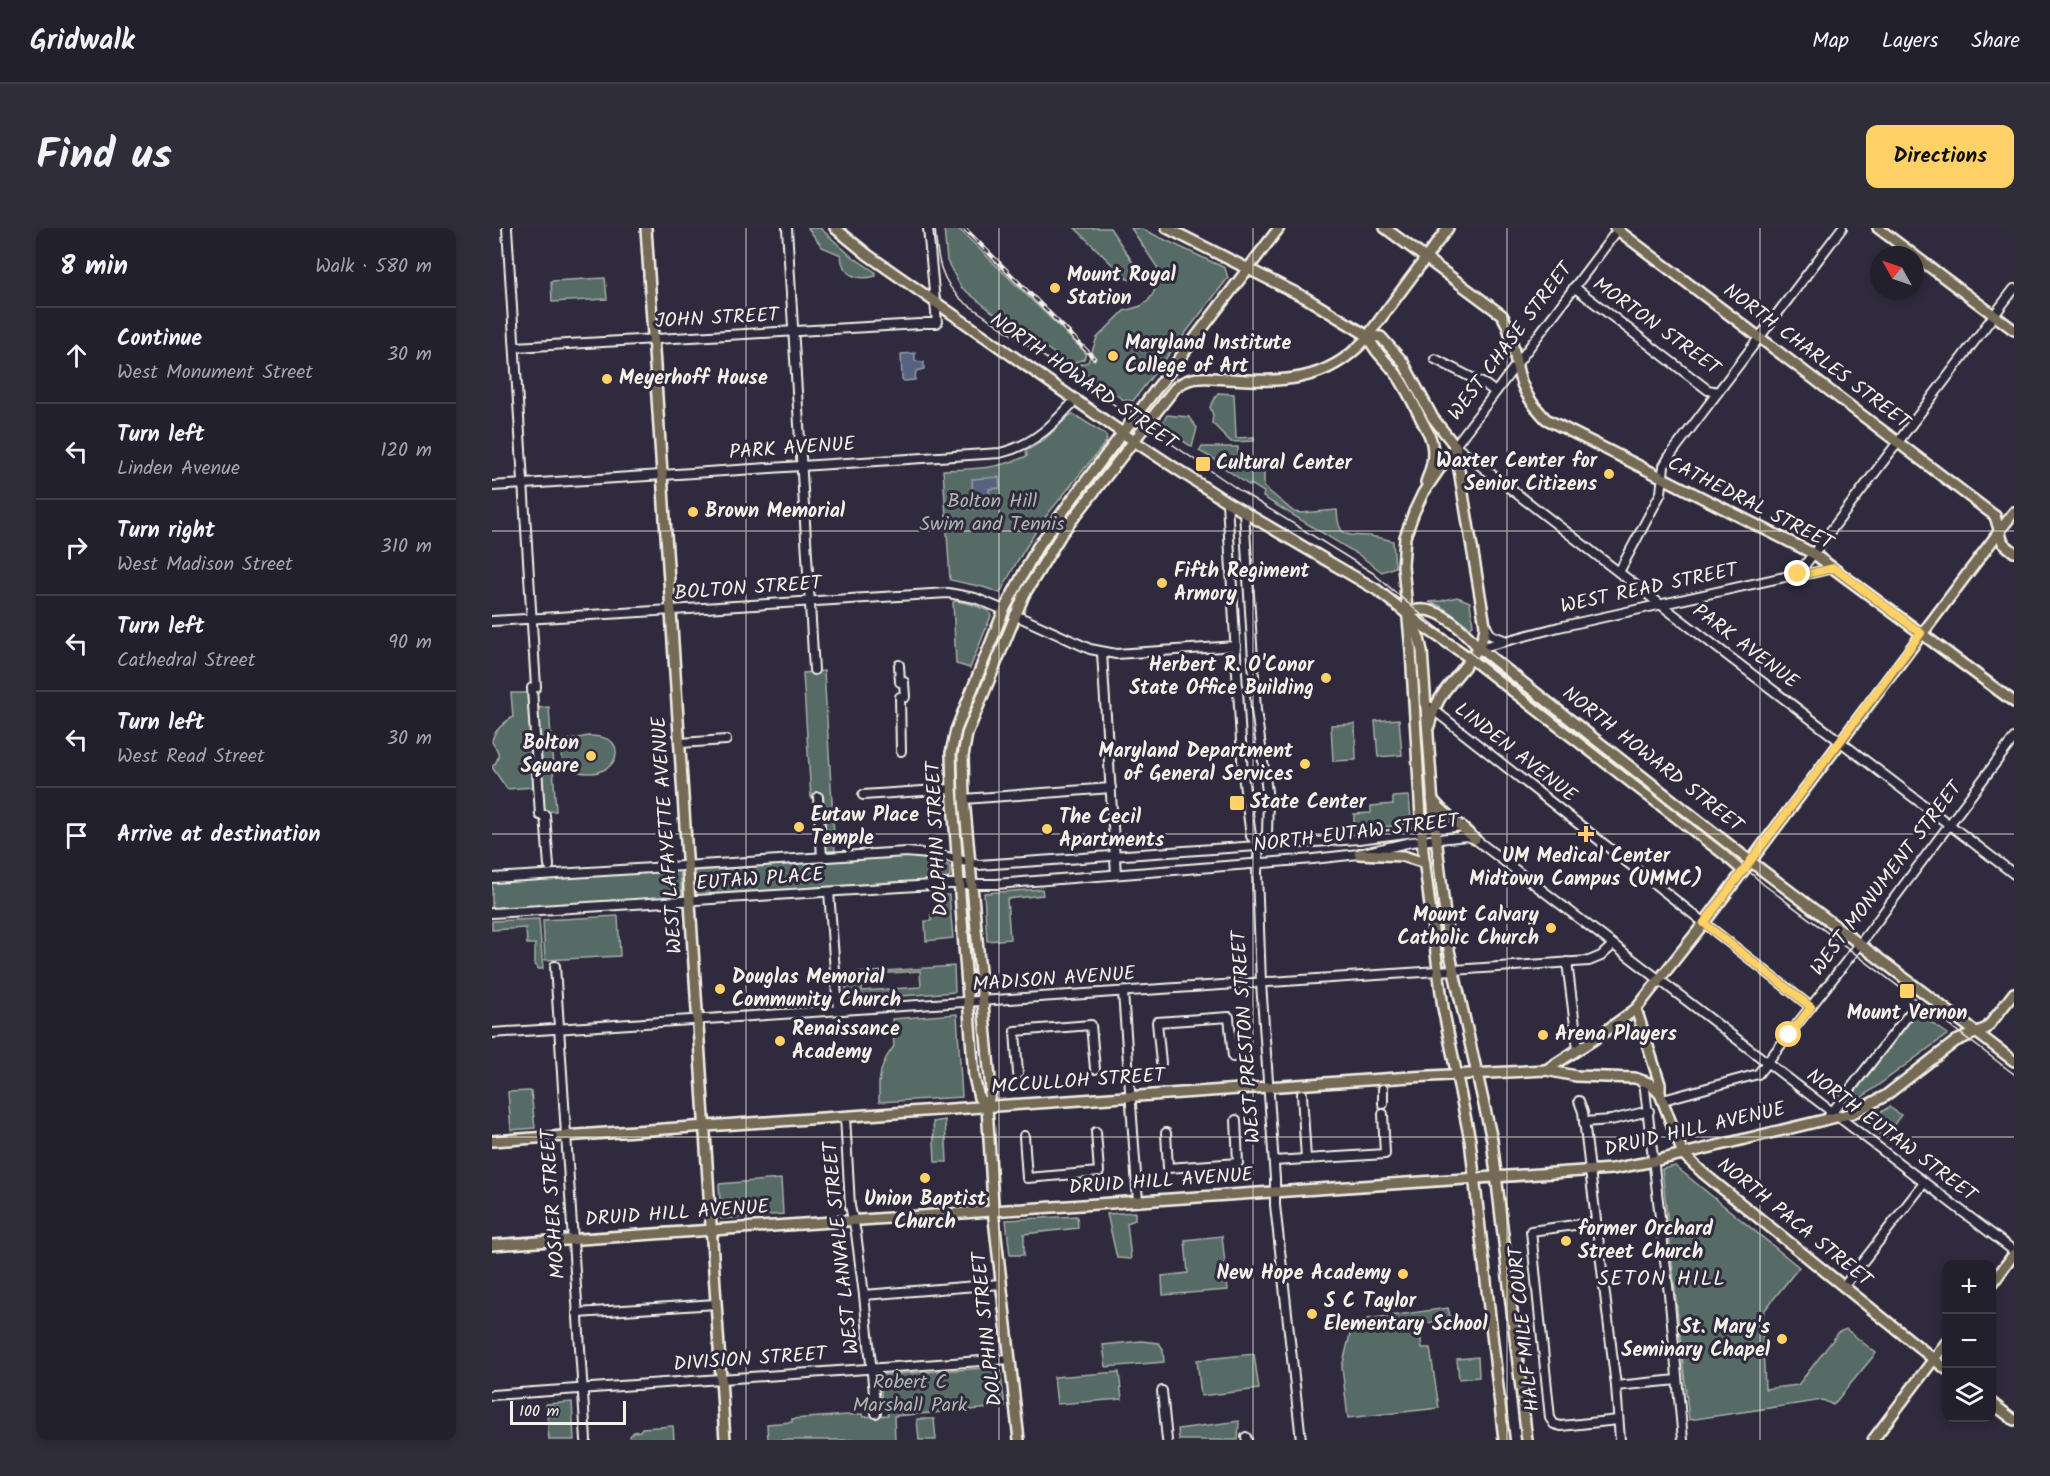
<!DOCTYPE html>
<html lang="en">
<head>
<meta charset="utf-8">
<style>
  :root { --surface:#23202e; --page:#2f2d3a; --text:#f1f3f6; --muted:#a3a3aa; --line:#403e4a; --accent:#ffd166 }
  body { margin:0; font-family:Kalam,sans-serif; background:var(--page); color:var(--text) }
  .controls { position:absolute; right:18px; bottom:18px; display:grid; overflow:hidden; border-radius:12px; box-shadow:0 3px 9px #0003 }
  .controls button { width:54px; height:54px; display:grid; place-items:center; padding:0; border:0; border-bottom:2px solid var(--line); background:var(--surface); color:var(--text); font:30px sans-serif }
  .compass { position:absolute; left:1378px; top:18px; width:54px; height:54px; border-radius:50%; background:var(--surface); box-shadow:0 3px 9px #0003; rotate:310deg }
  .scale { position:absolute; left:18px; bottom:15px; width:116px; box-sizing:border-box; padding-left:6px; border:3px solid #f4f1e8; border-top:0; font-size:16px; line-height:21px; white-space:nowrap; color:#f4f1e8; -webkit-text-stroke:4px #2f2a3d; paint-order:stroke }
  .stop { position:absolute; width:18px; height:18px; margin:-14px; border:4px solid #ffd166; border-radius:50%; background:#fff }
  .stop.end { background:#ffd166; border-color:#fff; box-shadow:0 2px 6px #0008 }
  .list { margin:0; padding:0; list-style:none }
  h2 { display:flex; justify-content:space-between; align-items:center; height:78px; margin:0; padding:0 24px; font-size:26px }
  h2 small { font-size:20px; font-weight:400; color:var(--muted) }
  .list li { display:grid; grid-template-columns:39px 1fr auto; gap:18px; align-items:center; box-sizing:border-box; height:96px; padding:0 24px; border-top:2px solid var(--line) }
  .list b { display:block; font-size:22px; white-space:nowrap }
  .list p { margin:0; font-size:20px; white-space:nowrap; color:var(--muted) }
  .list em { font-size:20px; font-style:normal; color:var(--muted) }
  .icon { flex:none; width:33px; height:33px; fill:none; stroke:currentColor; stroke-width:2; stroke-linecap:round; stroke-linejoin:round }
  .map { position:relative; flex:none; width:1522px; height:1212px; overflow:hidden; border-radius:12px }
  header { display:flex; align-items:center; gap:36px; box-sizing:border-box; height:84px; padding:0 30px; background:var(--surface); border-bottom:2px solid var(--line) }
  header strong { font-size:28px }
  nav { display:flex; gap:33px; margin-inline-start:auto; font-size:21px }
  .intro { display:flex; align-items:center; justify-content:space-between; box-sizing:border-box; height:144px; padding:0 36px }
  h1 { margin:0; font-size:42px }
  .button { padding:15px 27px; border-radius:12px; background:var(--accent); color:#111; font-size:21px; font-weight:700 }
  main { display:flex; gap:36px; padding:0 36px }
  aside { flex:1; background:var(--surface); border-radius:12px; box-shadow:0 3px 9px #0003 }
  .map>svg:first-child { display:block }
  .green { fill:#566b66; stroke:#a5aea7; stroke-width:1.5; fill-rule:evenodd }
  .water { fill:#566480; stroke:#959caa; stroke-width:1.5 }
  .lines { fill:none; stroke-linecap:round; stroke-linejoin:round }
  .minor-casing { stroke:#f4f1e8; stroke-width:12 }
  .major-casing { stroke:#f4f1e8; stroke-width:14 }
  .minor { stroke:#2f2a3d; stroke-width:8 }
  .major { stroke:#756a55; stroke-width:9 }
  .tram { stroke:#f4f1e8; stroke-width:1.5 }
  .rail-casing { stroke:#f4f1e8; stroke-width:4.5 }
  .rail { stroke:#2f2a3d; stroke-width:2; stroke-dasharray:7; stroke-linecap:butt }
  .route { stroke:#ffd166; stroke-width:8 }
  .grid { fill:none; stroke:#f4f1e8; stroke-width:1.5; stroke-opacity:0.55 }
  .poi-dot { fill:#ffd166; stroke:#2f2a3d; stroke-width:2 }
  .labels { text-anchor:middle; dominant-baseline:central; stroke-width:6; stroke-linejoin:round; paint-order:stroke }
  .poi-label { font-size:20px; font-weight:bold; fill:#f4f1e8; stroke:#2f2a3d; text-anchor:start }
  .street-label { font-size:20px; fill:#f4f1e8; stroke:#2f2a3d }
  .park-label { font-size:20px; fill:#adb5ae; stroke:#2f2a3d }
  .neighbourhood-label { font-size:21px; letter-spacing:1.5px; fill:#f4f1e8; stroke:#2f2a3d }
</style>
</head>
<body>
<header>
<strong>Gridwalk</strong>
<nav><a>Map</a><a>Layers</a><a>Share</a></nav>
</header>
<div class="intro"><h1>Find us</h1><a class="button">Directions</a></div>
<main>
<aside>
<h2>8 min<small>Walk · 580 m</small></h2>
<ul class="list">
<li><svg class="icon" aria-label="ahead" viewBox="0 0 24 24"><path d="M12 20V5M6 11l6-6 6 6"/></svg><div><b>Continue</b><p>West Monument Street</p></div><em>30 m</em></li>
<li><svg class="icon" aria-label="left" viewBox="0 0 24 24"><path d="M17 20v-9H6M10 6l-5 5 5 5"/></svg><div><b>Turn left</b><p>Linden Avenue</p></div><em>120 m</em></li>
<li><svg class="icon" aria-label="right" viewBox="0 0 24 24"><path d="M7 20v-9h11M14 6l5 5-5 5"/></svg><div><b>Turn right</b><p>West Madison Street</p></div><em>310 m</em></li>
<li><svg class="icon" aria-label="left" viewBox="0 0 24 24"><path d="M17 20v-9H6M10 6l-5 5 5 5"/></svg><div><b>Turn left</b><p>Cathedral Street</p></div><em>90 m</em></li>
<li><svg class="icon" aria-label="left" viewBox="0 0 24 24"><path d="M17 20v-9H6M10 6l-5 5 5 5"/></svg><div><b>Turn left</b><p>West Read Street</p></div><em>30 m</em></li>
<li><svg class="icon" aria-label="arrive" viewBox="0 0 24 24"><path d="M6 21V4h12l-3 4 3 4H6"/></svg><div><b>Arrive at destination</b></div></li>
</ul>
</aside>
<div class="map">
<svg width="1522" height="1212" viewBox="0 0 1522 1212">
  <rect width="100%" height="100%" fill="#2f2a3d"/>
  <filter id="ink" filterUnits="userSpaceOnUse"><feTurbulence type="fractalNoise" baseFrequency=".0167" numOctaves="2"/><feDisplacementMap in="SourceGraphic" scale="12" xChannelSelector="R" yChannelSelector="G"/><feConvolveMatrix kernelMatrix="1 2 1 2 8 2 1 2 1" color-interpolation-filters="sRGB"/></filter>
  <g filter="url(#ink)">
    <g class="green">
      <path d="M316 0H328L358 27 383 44 384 48C366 53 350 48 349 27L330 19Z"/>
      <path d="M452 0H466L594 125 592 131 578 136 499 83 469 59 455 33Z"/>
      <path d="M583 0H618L646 42 644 50 641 52 635 51Z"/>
      <path d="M639 0H648L733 40 736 50 641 173 632 172 582 138 596 134 605 110 632 83 649 78 656 73 661 66 666 53 665 39Z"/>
      <path d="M113 50 115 71 60 74 59 53Z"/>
      <path d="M726 165 742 166 744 210 762 209V213L739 214 720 195 721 187 718 179Z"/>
      <path d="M581 186 613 206 615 210 614 214 551 292 526 332 508 365 491 359 458 352 451 242C482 241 506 241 535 228L534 223 552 212 577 188Z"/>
      <path d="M675 187 697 189 705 200 700 219 681 206V202L671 194Z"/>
      <path d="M710 219H746V229L767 233 772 243V259L802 284 810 285 845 282C846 310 854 307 877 308 885 309 894 311 901 313L903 339 890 344 867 327 771 269 772 264 759 256 758 258 725 235 724 232 707 223Z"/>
      <path d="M965 369 978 374 981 397 978 399 948 378 937 374 949 373Z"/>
      <path d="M464 373 479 376 497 383 499 388 478 440 464 436 461 374Z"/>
      <path d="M332 443 343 623 330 624 324 569 319 570 311 445Z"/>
      <path d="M19 465H35L42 559 15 561 0 539C2 537 4 535 5 532 9 524 3 520 0 514 0 504 14 493 21 489Z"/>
      <path d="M57 479 64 583 50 584 43 480Z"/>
      <path d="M907 491 910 527 886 529 883 493Z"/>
      <path d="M863 496 864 532 841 533 839 497Z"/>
      <path d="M96 508C108 508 125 510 124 525 124 531 120 537 115 540 98 551 67 544 69 521L76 512Z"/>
      <path d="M917 568 919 590 917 595 902 598 862 600V586L879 585V578L901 576V569Z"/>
      <path d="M420 628 456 637 458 639V648L454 651 205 667 203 643Z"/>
      <path d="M188 643 190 670 0 680V654Z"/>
      <path d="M550 661 551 667 515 671 518 711 495 713 492 665Z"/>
      <path d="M457 667 461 710 434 713 433 693H439V686L447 685 446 668Z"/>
      <path d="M126 688 128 728 53 732 51 692Z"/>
      <path d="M47 691 51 741H46L45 738 43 737V716H35L34 700 0 702V693Z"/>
      <path d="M462 738 463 764 355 772 353 746ZM428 743 429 759 370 763V747Z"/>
      <path d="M1425 785 1456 806 1366 872H1359V869Z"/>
      <path d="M465 786 470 869 387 874V855L389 843 394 830 402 818 400 791Z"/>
      <path d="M39 863 43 900 19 902 16 864Z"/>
      <path d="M1397 879 1409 887 1392 910 1373 894Z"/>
      <path d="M453 892 455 934H443L441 894Z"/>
      <path d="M1183 938 1307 1039 1272 1083 1270 1093 1273 1161 1306 1157 1347 1104 1354 1101 1384 1125 1341 1177 1331 1172 1197 1192 1170 941Z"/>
      <path d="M289 951 291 986 229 991 227 956Z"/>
      <path d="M643 984V992L635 995 639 1031 625 1030 615 986Z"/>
      <path d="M585 988 586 1000 532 1006V1027H518L514 992Z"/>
      <path d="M730 1008 736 1062 671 1067 670 1048 696 1045 693 1012Z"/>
      <path d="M956 1080 959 1092 927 1096 930 1120H938L947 1180 856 1190 850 1139 859 1102 875 1091Z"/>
      <path d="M649 1113 667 1115 671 1121 672 1134 614 1139 611 1117Z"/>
      <path d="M762 1126 767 1161 709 1168 705 1132Z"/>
      <path d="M986 1129 987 1149 967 1151 965 1131Z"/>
      <path d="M508 1139 513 1179 402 1188 403 1212H276L275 1196 300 1194V1191L370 1186 371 1189 396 1187V1180H390L388 1147Z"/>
      <path d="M627 1144 630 1171 565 1176 562 1149Z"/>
      <path d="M80 1174 82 1212H57L54 1176Z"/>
      <path d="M425 1191H442L444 1212H427Z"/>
      <path d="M747 1193 746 1212H687L686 1201Z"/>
      <path d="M181 1198 182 1212H139L138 1208 142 1204 148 1203 150 1200Z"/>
    </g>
    <g class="water">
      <path d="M423 125V133L432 134V141L424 143 423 152 412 153 410 151 409 126Z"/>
      <path d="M507 249 508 260 497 261 499 279 477 281V274L481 273 480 251Z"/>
    </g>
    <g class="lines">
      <g class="minor-casing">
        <g id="minor">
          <path d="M15 0 44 459"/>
          <path d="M295 0 322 442"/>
          <path d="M1127 0 963 218 1168 376 1522 646"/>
          <path d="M1082 59 1216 162 1226 164"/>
          <path d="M433 95H445L436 0"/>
          <path d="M23 119 428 96"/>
          <path d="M943 131 994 157 1003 164"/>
          <path d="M0 258 508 225C542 217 562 196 584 171"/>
          <path d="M735 274 751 547 759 608 767 617"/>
          <path d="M752 284 764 482 776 571 775 606 767 617 765 645 769 755 783 951V977L809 1212"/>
          <path d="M1127 344 1169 265 1172 238 1177 229 1350 0"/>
          <path d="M1306 346 1522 61"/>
          <path d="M523 387 598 421 624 426 744 418"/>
          <path d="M0 393 456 365 483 370 512 382"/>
          <path d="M993 397 999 407 1012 412"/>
          <path d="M987 420 1067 399 1306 346 1311 347 1342 340"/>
          <path d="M610 425 624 646"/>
          <path d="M407 437 408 454H412L413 469H408L409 523"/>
          <path d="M40 460 48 587"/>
          <path d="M938 479 1319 779"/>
          <path d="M188 515 234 512"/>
          <path d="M371 567 460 561"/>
          <path d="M326 569 330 629"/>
          <path d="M472 571 619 560"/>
          <path d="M53 587 57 638"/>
          <path d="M0 650 414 624 448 627 487 637 867 611 970 598"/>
          <path d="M337 664 346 782"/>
          <path d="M0 685 457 656H504L821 631 867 626 919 614 975 608 983 611 1025 643 1522 1023"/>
          <path d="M1075 734 1086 821"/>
          <path d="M63 738 94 1212"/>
          <path d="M631 764 646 974"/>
          <path d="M0 805 1097 733 1109 728 1121 717"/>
          <path d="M669 835 665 794 737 789 741 829"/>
          <path d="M526 846 523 803 599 797 603 841"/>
          <path d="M1152 853 1178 1075 1191 1212"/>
          <path d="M891 861V876"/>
          <path d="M810 866 814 931"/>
          <path d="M1171 872 1266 846 1368 716 1522 510"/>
          <path d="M1087 873 1091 884 1124 1158 1128 1212"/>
          <path d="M353 888 358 978 364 1005 372 1067 384 1185"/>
          <path d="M1337 888 1421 781"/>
          <path d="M1092 894 1119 892 1157 883"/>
          <path d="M674 905 676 940 746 935 744 892"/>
          <path d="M532 908 535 950 607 944 604 904"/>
          <path d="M782 933 893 926 891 886"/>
          <path d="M1104 994 1039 1003 1058 1190 1062 1196 1069 1198 1126 1192"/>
          <path d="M1352 1058 1432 955"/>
          <path d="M372 1067 509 1056"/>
          <path d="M85 1085 224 1076"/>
          <path d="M1124 1158 1185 1152"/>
          <path d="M670 1163 675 1212"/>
          <path d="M0 1167 518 1131"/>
          <path d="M754 1209 755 1212"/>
        </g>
      </g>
      <g class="major-casing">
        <g id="major">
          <path d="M154 0 233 1212"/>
          <path d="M343 0 376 27 642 213 735 274 885 362 932 399 978 430 1233 627 1251 643"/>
          <path d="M675 0 814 70 876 108 889 109 911 134 941 190 963 218"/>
          <path d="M893 0 1010 87C1023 108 1021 133 1030 156 1035 170 1044 180 1054 191L1322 326 1522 474"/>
          <path d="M1123 0 1503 288"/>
          <path d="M1386 0 1422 27"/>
          <path d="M1423 28 1522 102"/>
          <path d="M876 108C882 125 898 135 907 150 919 168 927 188 937 206 944 223 941 237 934 254"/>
          <path d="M963 218 931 265 922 284 913 309 911 338 919 423 931 623 951 780 978 912 1012 1212"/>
          <path d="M1503 288 1511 315 1522 324"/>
          <path d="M916 385C943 372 971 402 987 420L1258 633 1522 833"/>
          <path d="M920 393 927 410 930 423 942 591 957 722 1000 912 1035 1212"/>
          <path d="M937 498C940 486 945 474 952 464 966 444 993 421 993 397L963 218"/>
          <path d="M940 571 948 580 983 611"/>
          <path d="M867 626 911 628 933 635"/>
          <path d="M1144 781 1168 856V866L1191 926 1211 945 1454 1141"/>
          <path d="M1054 842 1101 812 1144 781 1212 695 1522 284"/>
          <path d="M495 879 487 870 482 849 460 561 459 525 464 502 512 382 545 320 581 270 787 0"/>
          <path d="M0 913 919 849 1054 842 1084 848 1143 850 1157 855 1168 866"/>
          <path d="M0 1017 1120 941 1162 933 1361 885 1393 868 1464 813 1495 800 1522 765"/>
          <path d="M1500 1056 1522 1026"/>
          <path d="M1500 1175 1522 1192"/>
          <path d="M527 1212 502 991 495 879 499 862 472 571 471 528 475 506 532 367 570 305 683 160C698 146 717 150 736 151 789 154 833 155 872 113L956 0"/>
          <path d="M1381 1212 1454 1115"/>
        </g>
      </g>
      <use href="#minor" class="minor"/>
      <use href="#major" class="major"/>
      <path class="tram" d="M443 0C445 29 448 54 472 74L750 264 881 345 932 389 1232 621 1271 656 1522 846"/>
      <g class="rail-casing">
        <path id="rail" d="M472 0 602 130"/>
      </g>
      <use href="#rail" class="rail"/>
    </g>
  </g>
  <g class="lines" filter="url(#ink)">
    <path class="route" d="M1297 807 1319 779 1212 695 1429 405 1342 340 1311 347 1306 346"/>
  </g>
  <path class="grid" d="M254 0V1212M507 0V1212M761 0V1212M1015 0V1212M1268 0V1212M0 303H1522M0 606H1522M0 909H1522"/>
  <g class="poi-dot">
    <circle cx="563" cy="60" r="6"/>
    <circle cx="621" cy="128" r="6"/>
    <circle cx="115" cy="151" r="6"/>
    <rect x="703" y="228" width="16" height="16" rx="3"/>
    <circle cx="1117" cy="246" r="6"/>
    <circle cx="201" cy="284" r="6"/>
    <circle cx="670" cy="355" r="6"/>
    <circle cx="834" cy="450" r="6"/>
    <circle cx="99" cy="528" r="6"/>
    <circle cx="813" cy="536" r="6"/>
    <rect x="737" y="567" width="16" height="16" rx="3"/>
    <circle cx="307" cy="599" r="6"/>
    <circle cx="555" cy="601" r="6"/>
    <path d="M1091 597h6v6h6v6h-6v6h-6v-6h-6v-6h6z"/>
    <circle cx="1059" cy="700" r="6"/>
    <circle cx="228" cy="761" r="6"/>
    <rect x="1407" y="755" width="16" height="16" rx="3"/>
    <circle cx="1051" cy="807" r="6"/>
    <circle cx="288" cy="813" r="6"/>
    <circle cx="433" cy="950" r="6"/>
    <circle cx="1074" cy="1013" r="6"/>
    <circle cx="911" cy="1046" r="6"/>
    <circle cx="820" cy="1086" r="6"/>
    <circle cx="1290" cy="1111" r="6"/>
  </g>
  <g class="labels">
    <g class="poi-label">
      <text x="575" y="48">Mount Royal<tspan x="575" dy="23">Station</tspan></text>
      <text x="633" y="116">Maryland Institute<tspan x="633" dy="23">College of Art</tspan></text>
      <text x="127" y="151">Meyerhoff House</text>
      <text x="1105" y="234" text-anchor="end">Waxter Center for<tspan x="1105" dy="23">Senior Citizens</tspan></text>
      <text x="724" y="236">Cultural Center</text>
      <text x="213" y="284">Brown Memorial</text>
      <text x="682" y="344">Fifth Regiment<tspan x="682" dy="23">Armory</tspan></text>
      <text x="822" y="438" text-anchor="end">Herbert R. O'Conor<tspan x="822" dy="23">State Office Building</tspan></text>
      <text x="87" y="516" text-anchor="end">Bolton<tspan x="87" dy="23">Square</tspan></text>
      <text x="801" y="524" text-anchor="end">Maryland Department<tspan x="801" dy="23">of General Services</tspan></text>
      <text x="758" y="575">State Center</text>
      <text x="319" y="588">Eutaw Place<tspan x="319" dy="23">Temple</tspan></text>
      <text x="567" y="590">The Cecil<tspan x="567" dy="23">Apartments</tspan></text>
      <text x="1094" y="629" text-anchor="middle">UM Medical Center<tspan x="1094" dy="23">Midtown Campus (UMMC)</tspan></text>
      <text x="1047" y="688" text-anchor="end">Mount Calvary<tspan x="1047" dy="23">Catholic Church</tspan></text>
      <text x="240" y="750">Douglas Memorial<tspan x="240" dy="23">Community Church</tspan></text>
      <text x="1415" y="786" text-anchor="middle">Mount Vernon</text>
      <text x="300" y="802">Renaissance<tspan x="300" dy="23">Academy</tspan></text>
      <text x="1063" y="807">Arena Players</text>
      <text x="433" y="972" text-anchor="middle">Union Baptist<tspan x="433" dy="23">Church</tspan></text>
      <text x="1086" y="1002">former Orchard<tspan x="1086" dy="23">Street Church</tspan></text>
      <text x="899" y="1046" text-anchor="end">New Hope Academy</text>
      <text x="832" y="1074">S C Taylor<tspan x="832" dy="23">Elementary School</tspan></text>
      <text x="1278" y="1100" text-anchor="end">St. Mary's<tspan x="1278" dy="23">Seminary Chapel</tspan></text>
    </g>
    <g class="street-label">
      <text transform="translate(225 91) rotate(-3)">JOHN STREET</text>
      <text transform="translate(1164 99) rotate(36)">MORTON STREET</text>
      <text transform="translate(1019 114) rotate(-53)">WEST CHASE STREET</text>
      <text transform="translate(1324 129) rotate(37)">NORTH CHARLES STREET</text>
      <text transform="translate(591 154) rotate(35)">NORTH HOWARD STREET</text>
      <text transform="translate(300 221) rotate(-4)">PARK AVENUE</text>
      <text transform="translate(1258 276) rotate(27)">CATHEDRAL STREET</text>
      <text transform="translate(256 361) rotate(-4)">BOLTON STREET</text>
      <text transform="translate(1157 361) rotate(-12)">WEST READ STREET</text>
      <text transform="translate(1253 419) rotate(37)">PARK AVENUE</text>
      <text transform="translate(1023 525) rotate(38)">LINDEN AVENUE</text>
      <text transform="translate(1160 532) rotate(38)">NORTH HOWARD STREET</text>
      <text transform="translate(864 606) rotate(-7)">NORTH EUTAW STREET</text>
      <text transform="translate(176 607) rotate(-94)">WEST LAFAYETTE AVENUE</text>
      <text transform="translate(446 611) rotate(-93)">DOLPHIN STREET</text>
      <text transform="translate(1395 651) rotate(-53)">WEST MONUMENT STREET</text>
      <text transform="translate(268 652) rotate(-4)">EUTAW PLACE</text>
      <text transform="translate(562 752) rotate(-4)">MADISON AVENUE</text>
      <text transform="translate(755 809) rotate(-94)">WEST PRESTON STREET</text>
      <text transform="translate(586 854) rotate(-4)">MCCULLOH STREET</text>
      <text transform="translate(1203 902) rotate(-13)">DRUID HILL AVENUE</text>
      <text transform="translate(1399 908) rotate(37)">NORTH EUTAW STREET</text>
      <text transform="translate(669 954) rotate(-4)">DRUID HILL AVENUE</text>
      <text transform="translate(62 976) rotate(-94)">MOSHER STREET</text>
      <text transform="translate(185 986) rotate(-4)">DRUID HILL AVENUE</text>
      <text transform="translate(1302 995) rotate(39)">NORTH PACA STREET</text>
      <text transform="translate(350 1020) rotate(-96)">WEST LANVALE STREET</text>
      <text transform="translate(496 1101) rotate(-96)">DOLPHIN STREET</text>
      <text transform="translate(1033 1101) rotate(-96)">HALF MILE COURT</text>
      <text transform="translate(258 1132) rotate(-4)">DIVISION STREET</text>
    </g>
    <g class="park-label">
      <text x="500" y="274">Bolton Hill<tspan x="500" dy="23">Swim and Tennis</tspan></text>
      <text x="418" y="1155">Robert C<tspan x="418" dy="23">Marshall Park</tspan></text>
    </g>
    <g class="neighbourhood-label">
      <text x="1170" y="1051">SETON HILL</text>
    </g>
  </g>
</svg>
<div class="controls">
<button>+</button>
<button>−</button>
<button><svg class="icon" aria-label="layers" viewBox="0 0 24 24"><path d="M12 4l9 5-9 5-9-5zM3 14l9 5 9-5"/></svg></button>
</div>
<svg class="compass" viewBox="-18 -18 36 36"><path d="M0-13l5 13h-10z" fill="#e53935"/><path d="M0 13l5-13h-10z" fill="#a3a3aa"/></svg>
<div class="scale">100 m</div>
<div class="stop" style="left:1297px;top:807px"></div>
<div class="stop end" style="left:1306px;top:346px"></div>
</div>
</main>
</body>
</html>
